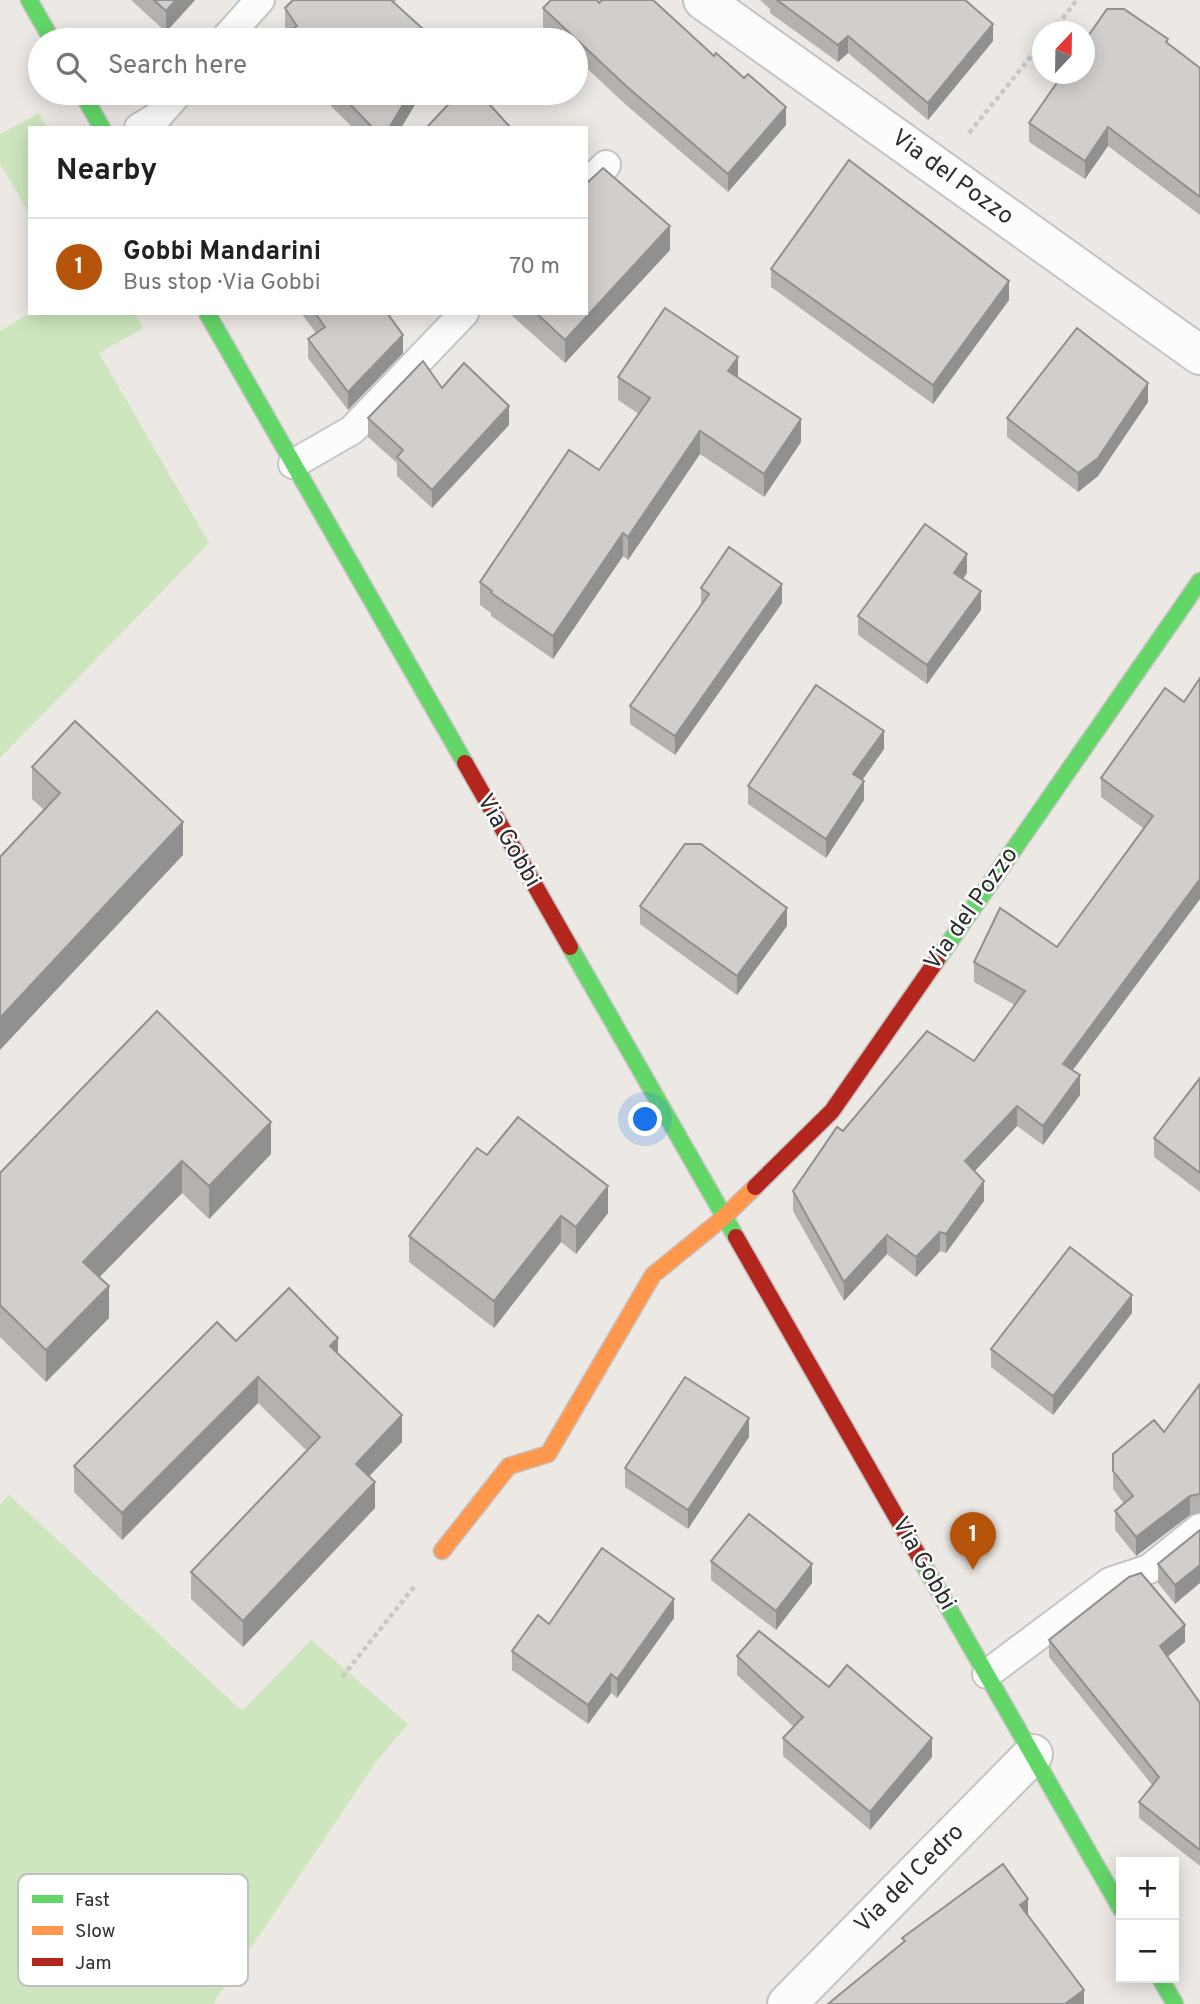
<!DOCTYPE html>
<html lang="en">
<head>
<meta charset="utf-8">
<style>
  :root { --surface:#fff; --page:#f2f2f2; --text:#202124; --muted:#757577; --line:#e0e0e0; --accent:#b45309 }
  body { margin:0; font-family:Overpass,sans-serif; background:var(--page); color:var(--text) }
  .controls { position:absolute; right:21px; bottom:21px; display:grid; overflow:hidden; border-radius:0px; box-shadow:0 4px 18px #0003 }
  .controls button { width:63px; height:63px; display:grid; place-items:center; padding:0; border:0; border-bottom:2px solid var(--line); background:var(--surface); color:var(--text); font:35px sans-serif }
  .compass { position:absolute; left:1032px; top:21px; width:63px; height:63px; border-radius:50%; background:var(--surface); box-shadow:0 4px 18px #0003; rotate:22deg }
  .you { position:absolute; left:646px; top:1120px; width:24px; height:24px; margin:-18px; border:5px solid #fff; border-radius:50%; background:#1a73e8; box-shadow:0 0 0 10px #1a73e833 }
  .badge { display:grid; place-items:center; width:46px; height:46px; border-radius:50%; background:var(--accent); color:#fff; font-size:23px; font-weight:700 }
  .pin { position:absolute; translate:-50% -58px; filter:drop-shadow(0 2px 4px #0008) }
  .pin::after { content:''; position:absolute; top:37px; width:24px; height:21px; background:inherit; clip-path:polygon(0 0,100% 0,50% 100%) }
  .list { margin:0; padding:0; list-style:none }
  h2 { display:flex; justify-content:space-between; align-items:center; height:91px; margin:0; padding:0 28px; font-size:30px }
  h2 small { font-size:23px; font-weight:400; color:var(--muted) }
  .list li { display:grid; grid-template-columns:46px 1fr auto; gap:21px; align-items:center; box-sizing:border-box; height:98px; padding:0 28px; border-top:2px solid var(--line) }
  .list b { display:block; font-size:26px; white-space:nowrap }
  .list p { margin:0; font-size:23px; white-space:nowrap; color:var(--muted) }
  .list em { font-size:23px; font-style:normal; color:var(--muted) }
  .icon { flex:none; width:38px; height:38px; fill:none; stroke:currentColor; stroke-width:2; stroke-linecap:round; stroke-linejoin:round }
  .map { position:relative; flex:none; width:1200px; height:2004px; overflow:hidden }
  .search { position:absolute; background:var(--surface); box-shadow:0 4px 18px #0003; left:28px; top:28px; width:560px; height:77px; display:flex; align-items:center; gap:18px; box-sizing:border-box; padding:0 24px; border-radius:38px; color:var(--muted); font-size:26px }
  .panel { position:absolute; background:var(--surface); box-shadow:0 4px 18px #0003; left:28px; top:126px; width:560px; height:189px; border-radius:0px }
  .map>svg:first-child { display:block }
  .green { fill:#cee6be }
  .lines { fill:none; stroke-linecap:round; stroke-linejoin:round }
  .lane-casing { stroke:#c5c4c5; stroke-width:32 }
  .street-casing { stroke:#c5c4c5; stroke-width:42 }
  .fast-casing { stroke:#c5c4c5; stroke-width:19 }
  .slow-casing { stroke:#c5c4c5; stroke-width:19 }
  .jam-casing { stroke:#c5c4c5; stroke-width:19 }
  .path { stroke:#c9c9c8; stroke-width:4.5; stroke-dasharray:5 3.5; stroke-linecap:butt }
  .lane { stroke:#fcfcfb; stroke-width:28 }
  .street { stroke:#fcfcfb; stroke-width:38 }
  .fast { stroke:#63d668; stroke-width:16 }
  .slow { stroke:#ff974d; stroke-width:16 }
  .jam { stroke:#b3261e; stroke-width:16 }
  .wall { fill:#b4b1af }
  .shaded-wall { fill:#92908e }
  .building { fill:#d1cecb; stroke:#92908e; stroke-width:2 }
  .labels { text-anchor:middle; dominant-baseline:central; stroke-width:5; stroke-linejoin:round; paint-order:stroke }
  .street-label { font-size:24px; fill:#2e2e2e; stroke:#fff }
  .key { fill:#fff; stroke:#c0c0c0; stroke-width:2 }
  .key-label { font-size:19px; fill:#2e2e2e }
</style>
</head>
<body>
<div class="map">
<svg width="1200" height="2004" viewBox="0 0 1200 2004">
  <rect width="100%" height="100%" fill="#ece8e4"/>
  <g class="green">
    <path d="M39 113 47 128H30V215L0 163V134Z"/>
    <path d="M30 313H135L143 328 99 353 209 543 0 758V331Z"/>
    <path d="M9 1495 242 1711 311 1640 408 1724 375 1763 213 2004H0V1505Z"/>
  </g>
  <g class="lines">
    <g class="lane-casing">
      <g id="lane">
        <path d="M224 40 260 0"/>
        <path d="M139 128 157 117 178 93"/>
        <path d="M586 185 606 165"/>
        <path d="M293 464 352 430 464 313"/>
        <path d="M987 1674 1110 1582 1149 1569 1200 1528"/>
      </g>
    </g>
    <g class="street-casing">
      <g id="street">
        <path d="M703 0 1200 355"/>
        <path d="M787 2004 1033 1754"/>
      </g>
    </g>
    <g class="fast-casing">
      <g id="fast">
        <path d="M29 0 52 40"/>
        <path d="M82 93 102 128"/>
        <path d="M207 313 465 763"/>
        <path d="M570 947 736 1237"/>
        <path d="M937 960 1200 581"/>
        <path d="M921 1560 1121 1909"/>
        <path d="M1160 1978 1175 2004"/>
      </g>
    </g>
    <g class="slow-casing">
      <path id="slow" d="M442 1551 509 1466 548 1454 653 1275 723 1218 755 1187"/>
    </g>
    <g class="jam-casing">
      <g id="jam">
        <path d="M465 763 570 947"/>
        <path d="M755 1187 832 1111 937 960"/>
        <path d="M736 1237 921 1560"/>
      </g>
    </g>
    <g class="path">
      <path d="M1052 32 1077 0"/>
      <path d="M969 133 1042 43"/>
      <path d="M342 1677 414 1587"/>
    </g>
    <use href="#lane" class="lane"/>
    <use href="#street" class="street"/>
    <use href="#fast" class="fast"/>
    <use href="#slow" class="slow"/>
    <use href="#jam" class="jam"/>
  </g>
  <g class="wall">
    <path d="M131 0H195L166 32Z"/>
    <path d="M293 0H396L394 3 427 40H282V35L287 32 285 29V8Z"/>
    <path d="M760 0H965L993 41 928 120 848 53 838 62 770 13V9Z"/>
    <path d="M599 3 786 125 728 192 625 104 576 58V40H557L543 27V8Z"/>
    <path d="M1168 44 1200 68V215L1108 146 1085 179 1029 142V123Z"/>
    <path d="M318 93H422L401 128H353Z"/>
    <path d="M670 250 565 363 509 313H586Z"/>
    <path d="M771 269 1009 300 933 404 771 287Z"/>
    <path d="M301 313H391L388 315 403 353 348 410 308 358V339L316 333Z"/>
    <path d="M618 377 738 378 801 442 764 497 700 454 628 560 623 556 553 659 491 616V613L480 605V582L599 470 639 414 618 400Z"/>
    <path d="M442 388 509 425 432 508 397 476V463L368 437V418Z"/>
    <path d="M1148 402 1098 476 1078 492 1007 437V418Z"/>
    <path d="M967 573 963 579 981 610 927 684 858 635V616Z"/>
    <path d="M701 588 782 603 675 755 630 724V706L701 606Z"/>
    <path d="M1165 688 1200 899 1073 1070 1080 1095 1043 1145 1017 1126 975 1171 984 1201 946 1253 940 1251 916 1277 887 1254 844 1301 793 1211V1191L843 1131 974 1061 1015 1005 974 982V962L1057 947 1143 828 1101 797V778Z"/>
    <path d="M884 749 862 780 864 800 826 858 748 804V786Z"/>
    <path d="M32 767 183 855 44 810 32 799Z"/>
    <path d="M640 906 787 926 737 995 640 924Z"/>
    <path d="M1200 1078V1192L1154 1157V1138Z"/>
    <path d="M271 1154 209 1219 182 1193 99 1277 109 1318 46 1382 0 1337V1173Z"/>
    <path d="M487 1155 608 1213 576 1254 561 1242 494 1328 409 1262V1236Z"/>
    <path d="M1132 1313 1053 1415 991 1367V1349Z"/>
    <path d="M236 1341 338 1354 402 1442 369 1476 375 1508 243 1647 191 1599V1572L307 1451 258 1403 122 1540 74 1492V1466Z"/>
    <path d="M1200 1384V1513L1190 1515 1136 1556 1115 1530V1511L1124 1504 1113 1489V1454L1164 1432Z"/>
    <path d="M749 1437 688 1529 625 1487V1468Z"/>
    <path d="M1200 1530 1175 1604 1158 1583V1564Z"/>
    <path d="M711 1561 812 1583 776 1630 711 1580Z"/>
    <path d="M674 1618 617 1698 611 1693 588 1724 512 1670V1651L549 1624Z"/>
    <path d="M1049 1640 1185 1642 1167 1657 1200 1703V1866L1139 1818V1802L1153 1786 1049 1657Z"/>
    <path d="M737 1656 829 1687 932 1757 870 1830 783 1756V1738L794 1727 737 1675Z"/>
  </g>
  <g class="shaded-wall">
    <path d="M176 0H195L166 32V11Z"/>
    <path d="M993 24V41L928 120V103Z"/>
    <path d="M848 36V53L838 62V45Z"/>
    <path d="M410 93H422L401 128H389Z"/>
    <path d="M786 107V125L728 192V174Z"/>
    <path d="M1108 127V146L1085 179V161Z"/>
    <path d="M670 226V250L565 363V340Z"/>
    <path d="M1009 281V300L933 404V385Z"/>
    <path d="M403 335V353L348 410V392Z"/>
    <path d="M738 357V380L728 371Z"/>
    <path d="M1148 383V402L1098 476 1078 492V473Z"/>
    <path d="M509 406V425L432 508V490Z"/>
    <path d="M801 419V442L764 497V474Z"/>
    <path d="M700 431V454L628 560V537Z"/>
    <path d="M623 533V556L553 659V636Z"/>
    <path d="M967 554V573L954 591V573Z"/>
    <path d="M782 584V603L675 755V736Z"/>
    <path d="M981 591V610L927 684V665Z"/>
    <path d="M884 731V749L853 793V774Z"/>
    <path d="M864 781V800L826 858V839Z"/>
    <path d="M183 822V855L0 1050V1018Z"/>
    <path d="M1200 879V899L1063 1083V1064Z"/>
    <path d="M787 908V926L737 995V976Z"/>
    <path d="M1080 1075V1095L1043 1145V1126Z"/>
    <path d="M1017 1106V1126L965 1181V1161Z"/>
    <path d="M271 1122V1154L209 1219V1186Z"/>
    <path d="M182 1161V1193L83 1294V1262Z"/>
    <path d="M984 1181V1201L946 1253V1234Z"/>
    <path d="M608 1186V1213L576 1254V1227Z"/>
    <path d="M561 1216V1242L494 1328V1301Z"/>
    <path d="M940 1232V1251L916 1277V1257Z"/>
    <path d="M887 1235V1254L844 1301V1282Z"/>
    <path d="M109 1286V1318L46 1382V1350Z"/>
    <path d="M1132 1295V1313L1053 1415V1396Z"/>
    <path d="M338 1338V1364L330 1346Z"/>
    <path d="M258 1377V1403L122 1540V1513Z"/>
    <path d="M402 1415V1442L356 1490V1464Z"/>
    <path d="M749 1418V1437L688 1529V1510Z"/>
    <path d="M375 1482V1508L243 1647V1621Z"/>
    <path d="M1190 1496V1515L1136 1556V1537Z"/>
    <path d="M812 1564V1583L776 1630V1611Z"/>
    <path d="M1200 1565V1583L1175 1604V1585Z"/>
    <path d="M674 1599V1618L617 1698V1679Z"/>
    <path d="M1185 1625V1642L1160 1663V1646Z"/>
    <path d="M611 1674V1693L588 1724V1705Z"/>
    <path d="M932 1738V1757L870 1830V1812Z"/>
    <path d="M1028 1899V1923L1020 1905Z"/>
    <path d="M1084 1990V2004H1065Z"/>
  </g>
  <g class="building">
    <path d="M154 0H176L166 11Z"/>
    <path d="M293 0H391L423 29 420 32 427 40H287L282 35 297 26 285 8Z"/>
    <path d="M551 0H597L599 3 602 0H653L714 56 716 53 744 78 748 74 786 107 728 174 625 85 543 8Z"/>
    <path d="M777 0H965L993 24 928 103 848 36 838 45Z"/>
    <path d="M1107 9H1124L1168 39 1166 42 1200 68V197L1108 127 1085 161 1029 123 1063 74H1084V42Z"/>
    <path d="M339 93H410L389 128H373Z"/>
    <path d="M459 93H479L511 128H426Z"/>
    <path d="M849 160 1009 281 933 385 771 269Z"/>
    <path d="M603 168 670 226 565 340 536 313H586V184Z"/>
    <path d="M665 308 738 357 728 371 801 419 764 474 700 431 628 537 623 533 553 636 491 593 492 591 480 582 569 450 599 470 650 398 618 377Z"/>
    <path d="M315 313H387L403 335 348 392 308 339 325 327Z"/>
    <path d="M1077 328 1148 383 1098 458 1078 473 1007 418Z"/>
    <path d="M423 361 442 388 464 363 509 406 432 490 397 457 403 450 368 418Z"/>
    <path d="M925 524 967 554 954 573 981 591 927 665 858 616Z"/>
    <path d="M729 547 782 584 675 736 630 706 709 594 701 588Z"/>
    <path d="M1200 678V879L1063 1064 1080 1075 1043 1126 1017 1106 965 1161 984 1181 946 1234 940 1232 916 1257 887 1235 844 1282 793 1191 837 1127 843 1131 927 1031 974 1061 1025 991 974 962 1000 908 1057 947 1153 816 1101 778 1165 688 1184 702Z"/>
    <path d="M816 685 884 731 853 774 864 781 826 839 748 786Z"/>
    <path d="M75 721 183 822 0 1018V857L60 793 32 767Z"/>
    <path d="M685 844H701L787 908 737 976 640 906Z"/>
    <path d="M157 1011 271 1122 209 1186 182 1161 83 1262 109 1286 46 1350 0 1305V1173Z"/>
    <path d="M1200 1078V1173L1154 1138Z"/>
    <path d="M518 1117 608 1186 576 1227 561 1216 494 1301 409 1236 477 1148 487 1155Z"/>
    <path d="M1070 1247 1132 1295 1053 1396 991 1349Z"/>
    <path d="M289 1288 338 1338 330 1346 402 1415 356 1464 375 1482 243 1621 191 1572 320 1437 258 1377 122 1513 74 1466 217 1322 236 1341Z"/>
    <path d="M685 1377 749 1418 688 1510 625 1468Z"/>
    <path d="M1200 1384V1494L1190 1496 1136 1537 1115 1511 1133 1496 1113 1471V1454L1154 1420 1164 1432Z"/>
    <path d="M749 1514 812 1564 776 1611 711 1561Z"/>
    <path d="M1200 1530V1565L1175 1585 1158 1564Z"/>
    <path d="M602 1548 674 1599 617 1679 611 1674 588 1705 512 1651 538 1615 549 1624Z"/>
    <path d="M1141 1573 1185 1625 1160 1646 1200 1703V1850L1139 1802 1159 1777 1049 1640 1129 1577Z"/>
    <path d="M759 1631 829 1687 847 1665 932 1738 870 1812 783 1738 803 1717 737 1656Z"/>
    <path d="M1003 1864 1028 1899 1020 1905 1084 1990 1065 2004H828L905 1941 902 1938Z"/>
  </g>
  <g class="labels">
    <g class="street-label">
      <text transform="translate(952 178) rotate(36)">Via del Pozzo</text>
      <text transform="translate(508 841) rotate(60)">Via Gobbi</text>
      <text transform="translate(972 909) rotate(-55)">Via del Pozzo</text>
      <text transform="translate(923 1564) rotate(60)">Via Gobbi</text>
      <text transform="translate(910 1879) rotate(-45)">Via del Cedro</text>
    </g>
  </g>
  <rect x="18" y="1874" width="230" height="112" rx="10" class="key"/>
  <rect x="32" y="1895" width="31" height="8" fill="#63d668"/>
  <rect x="32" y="1926" width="31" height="9" fill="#ff974d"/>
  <rect x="32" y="1958" width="31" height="8" fill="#b3261e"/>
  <g class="key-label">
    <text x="75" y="1906">Fast</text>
    <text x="75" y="1937">Slow</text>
    <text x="75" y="1969">Jam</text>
  </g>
</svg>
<div class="controls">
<button>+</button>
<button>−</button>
</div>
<svg class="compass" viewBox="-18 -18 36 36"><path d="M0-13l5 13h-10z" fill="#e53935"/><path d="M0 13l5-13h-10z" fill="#757577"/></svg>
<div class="you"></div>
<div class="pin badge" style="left:973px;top:1570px">1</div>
<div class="search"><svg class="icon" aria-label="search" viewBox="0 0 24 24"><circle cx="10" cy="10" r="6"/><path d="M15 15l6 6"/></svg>Search here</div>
<section class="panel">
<h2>Nearby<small></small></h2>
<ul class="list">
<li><span class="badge">1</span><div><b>Gobbi Mandarini</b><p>Bus stop · Via Gobbi</p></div><em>70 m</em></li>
</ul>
</section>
</div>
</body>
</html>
